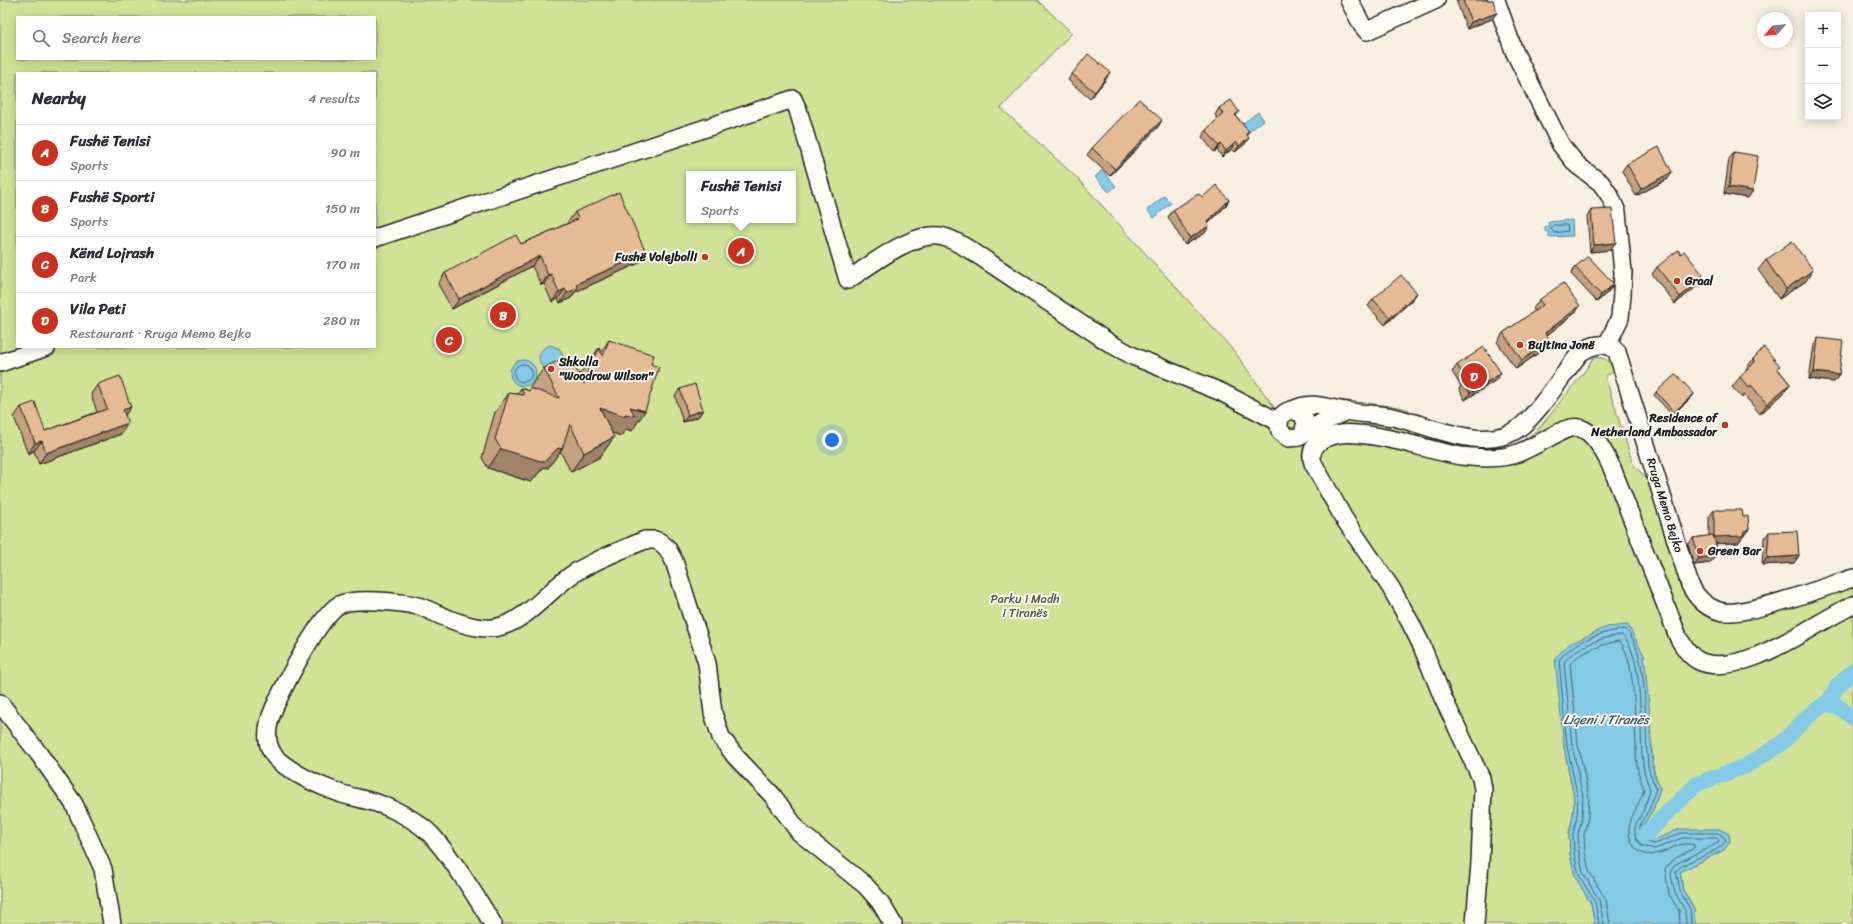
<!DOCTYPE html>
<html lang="en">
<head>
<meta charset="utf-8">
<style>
  :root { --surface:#fff; --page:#f2f2f3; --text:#2b2b33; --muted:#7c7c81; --line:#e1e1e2; --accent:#c8321e }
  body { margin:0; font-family:Sriracha,sans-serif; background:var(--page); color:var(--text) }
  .controls { position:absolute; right:12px; top:12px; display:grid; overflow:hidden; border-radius:0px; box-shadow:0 2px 10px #0003 }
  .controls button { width:36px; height:36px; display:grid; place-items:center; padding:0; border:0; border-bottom:1px solid var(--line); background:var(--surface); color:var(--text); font:20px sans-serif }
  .compass { position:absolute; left:1757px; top:12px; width:36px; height:36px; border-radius:50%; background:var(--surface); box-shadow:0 2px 10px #0003; rotate:242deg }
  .you { position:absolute; left:832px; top:440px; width:14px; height:14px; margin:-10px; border:3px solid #fff; border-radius:50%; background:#1a73e8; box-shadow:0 0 0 6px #1a73e833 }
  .badge { display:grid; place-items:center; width:26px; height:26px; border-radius:50%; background:var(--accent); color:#fff; font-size:13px; font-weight:700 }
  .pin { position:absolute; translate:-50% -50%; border:2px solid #fff; box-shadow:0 1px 4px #0006 }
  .popup { position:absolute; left:686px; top:171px; width:110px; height:52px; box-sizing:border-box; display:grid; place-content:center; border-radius:0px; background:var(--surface); filter:drop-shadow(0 1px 3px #0005); font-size:13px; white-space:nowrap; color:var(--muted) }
  .popup b { font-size:15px; color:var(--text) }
  .popup::after { content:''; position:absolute; left:50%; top:100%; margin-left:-8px; border:8px solid transparent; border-top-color:var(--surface) }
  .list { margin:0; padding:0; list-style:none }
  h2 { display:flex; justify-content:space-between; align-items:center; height:52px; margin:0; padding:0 16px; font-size:17px }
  h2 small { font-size:13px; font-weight:400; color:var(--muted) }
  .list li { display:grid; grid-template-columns:26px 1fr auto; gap:12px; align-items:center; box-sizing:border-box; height:56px; padding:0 16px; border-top:1px solid var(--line) }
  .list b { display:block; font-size:15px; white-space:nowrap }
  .list p { margin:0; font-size:13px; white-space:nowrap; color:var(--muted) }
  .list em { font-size:13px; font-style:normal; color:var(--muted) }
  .icon { flex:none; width:22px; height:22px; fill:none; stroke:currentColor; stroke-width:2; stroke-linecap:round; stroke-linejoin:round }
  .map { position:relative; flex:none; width:1853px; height:924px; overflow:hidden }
  .search { position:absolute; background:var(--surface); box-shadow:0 2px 10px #0003; left:16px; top:16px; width:360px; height:44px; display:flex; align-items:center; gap:10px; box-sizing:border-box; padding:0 14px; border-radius:0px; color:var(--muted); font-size:15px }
  .panel { position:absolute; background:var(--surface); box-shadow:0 2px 10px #0003; left:16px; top:72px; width:360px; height:276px; border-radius:0px }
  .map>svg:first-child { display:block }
  .green { fill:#d1e296; stroke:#767f59; fill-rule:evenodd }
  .water { fill:#84cae6; stroke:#5a8495 }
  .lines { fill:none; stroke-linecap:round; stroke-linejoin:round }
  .shore { stroke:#46626d; stroke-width:1 }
  .canal { stroke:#84cae6; stroke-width:16 }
  .street-casing { stroke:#1c1c1c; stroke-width:20 }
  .street { stroke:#fdfcf7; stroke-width:17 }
  .wall { fill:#c4a17f; stroke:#1c1c1c }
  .shaded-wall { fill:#a08368; stroke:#1c1c1c }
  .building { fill:#e4bb94; stroke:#1c1c1c }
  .poi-dot { fill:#c8321e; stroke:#fdfcf7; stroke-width:1.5 }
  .labels { text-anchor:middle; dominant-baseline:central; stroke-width:4; stroke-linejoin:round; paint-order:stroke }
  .poi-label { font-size:12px; font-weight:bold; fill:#1c1c1c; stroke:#fdfcf7; text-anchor:start }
  .street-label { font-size:12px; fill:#1c1c1c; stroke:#fdfcf7 }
  .park-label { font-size:12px; fill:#525741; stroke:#fdfcf7 }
  .water-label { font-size:13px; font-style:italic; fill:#405963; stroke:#fdfcf7 }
</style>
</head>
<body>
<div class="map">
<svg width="1853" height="924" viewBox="0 0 1853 924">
  <rect width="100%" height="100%" fill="#f8efe3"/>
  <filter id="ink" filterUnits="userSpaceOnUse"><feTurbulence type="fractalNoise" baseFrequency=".025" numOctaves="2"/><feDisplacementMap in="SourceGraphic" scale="8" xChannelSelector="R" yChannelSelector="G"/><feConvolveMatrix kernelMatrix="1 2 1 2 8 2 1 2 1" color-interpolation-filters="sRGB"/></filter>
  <g filter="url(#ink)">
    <path class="green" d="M0 0H1037L1072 33 1001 108 1077 178 1202 316 1234 351 1276 410 1300 398H1321L1400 407 1409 410 1406 427C1436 436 1489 457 1519 443 1536 434 1549 417 1560 402 1571 388 1584 374 1593 358 1606 356 1609 362 1616 371L1605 376 1633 464 1650 482 1684 592C1691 605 1698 614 1712 619 1744 630 1821 596 1853 585V924H1848L1845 922 1839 924H1695L1694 908 1683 890 1680 872 1724 850 1719 829 1666 835 1654 840 1647 839 1643 832 1644 824 1653 810 1660 788C1653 773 1652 761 1652 745L1564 747 1574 798 1573 816 1569 833 1570 854 1575 876 1591 904 1595 924H0ZM17 17H375V59H17ZM17 73H375V347H17ZM689 174H793V220H689Z"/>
    <g class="water">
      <path d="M1258 112 1264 120 1246 134 1240 126Z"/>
      <path d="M1102 170 1116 186 1109 192 1095 177Z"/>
      <path d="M1164 196 1171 203 1154 218 1147 210Z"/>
      <path d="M1572 220 1573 236 1549 237V233L1545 231V227L1549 225 1548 222Z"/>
      <path d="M551 345 560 349 564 358 544 369C535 359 539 348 551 345Z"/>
      <circle cx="523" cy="373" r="13"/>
      <path d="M1628 625 1644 655 1650 716 1652 763 1654 775 1660 788 1653 810 1644 824 1643 832 1647 839 1654 840 1680 829H1719L1729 834 1730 842 1724 850 1680 872 1683 890 1694 908 1695 924H1595L1591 904 1575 876 1570 854 1569 833 1573 816 1574 798 1564 747 1555 658 1569 644 1607 627Z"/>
    </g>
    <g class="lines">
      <g class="shore">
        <path d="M1554 225H1567L1568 231 1554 233 1551 229Z"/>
        <circle cx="523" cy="373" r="9"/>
        <path d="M1599 924 1595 902 1579 875 1574 853 1573 834 1577 816 1578 798 1567 746 1559 660C1573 641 1602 632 1625 629 1650 650 1644 733 1648 765 1649 774 1653 780 1656 788 1654 794 1652 801 1650 807 1644 821 1633 826 1645 842L1655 844 1681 833H1718L1725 838 1726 841C1714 857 1689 857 1676 871L1680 891 1690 909 1691 924"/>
        <path d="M1604 924 1599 900 1583 873 1579 853 1578 834 1582 817 1583 797 1572 745 1564 662C1576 646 1603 637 1622 635 1645 654 1639 736 1643 765 1644 774 1647 781 1650 789 1649 794 1647 801 1645 807 1638 821 1628 832 1642 846L1655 849 1682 838H1717L1719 840 1718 843 1676 864 1672 869 1671 875 1675 893 1685 910 1686 924"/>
        <path d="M1610 924 1606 900 1589 871 1585 852 1584 835 1588 817 1589 797 1578 744 1570 664C1578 653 1605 643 1619 641 1638 658 1634 739 1637 765 1638 774 1641 781 1644 789 1638 811 1618 829 1637 850 1658 865 1675 838 1694 845V848L1671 861 1665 869 1669 894 1679 911 1680 924"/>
      </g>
      <g class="canal">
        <path d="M1826 703 1839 707 1853 718"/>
        <path d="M1645 835 1697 784 1746 766 1781 744 1806 718 1829 701 1837 687 1853 671"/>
      </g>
      <g class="street-casing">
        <g id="street">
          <path d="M1349 0 1362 25 1367 31 1436 0"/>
          <path d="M1496 0 1514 51 1561 145 1577 165 1601 183 1610 196 1617 212 1623 272 1622 294 1620 318 1607 345"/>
          <path d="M375 238 793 99 798 110 848 280C870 265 913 232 939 236 954 238 969 250 981 257L1111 344 1135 357 1221 392 1279 422"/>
          <path d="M0 363 47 347"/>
          <path d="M1293 410C1310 400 1327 408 1345 411 1362 414 1377 414 1393 417 1430 425 1484 454 1519 428 1539 413 1563 374 1580 353 1591 345 1607 340 1617 352L1690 585C1696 597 1706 607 1719 611 1741 619 1827 586 1853 578"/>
          <path d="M1303 433 1306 423 1302 413 1291 410C1281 413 1277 420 1280 431L1288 438 1299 437 1321 423 1346 411"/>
          <path d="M0 703 39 754 74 804 103 869 112 924"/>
          <path d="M493 924C475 895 456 864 434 838 423 825 407 816 392 809 376 801 359 799 342 794 320 786 297 776 279 761 262 746 267 723 275 706 285 684 320 615 339 605 354 597 401 602 418 606 423 607 428 610 433 612 450 620 482 633 502 626 531 617 550 588 576 572 597 559 622 550 645 540H655L660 542 667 548 674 561 707 663 713 713 721 737 735 756 773 796 799 832 865 885 880 902 893 924"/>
          <path d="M1475 924 1480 863 1483 789 1481 778 1443 698 1421 644 1410 622 1391 588 1343 517 1313 463C1305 438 1339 432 1357 434 1392 436 1426 450 1461 456 1479 458 1500 460 1518 453 1568 433 1580 401 1612 468L1679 639C1685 648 1690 657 1699 661 1741 680 1816 622 1853 605"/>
        </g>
      </g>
      <use href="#street" class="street"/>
    </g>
    <g class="wall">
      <path d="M1456 0H1493L1492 19 1467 29Z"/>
      <path d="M1072 74 1106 79 1090 99 1068 80Z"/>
      <path d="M1219 108 1239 112 1236 116 1249 132 1247 135 1245 144 1235 152 1232 149 1222 157 1217 150 1214 152 1202 137 1206 130 1218 119 1215 115Z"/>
      <path d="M1158 127 1110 176 1087 155 1092 148Z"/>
      <path d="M1734 152 1748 198 1724 194 1729 159Z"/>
      <path d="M1627 164 1668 179 1636 196 1622 171Z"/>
      <path d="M1203 197 1229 200 1225 207 1208 224 1205 233 1185 245 1168 217 1173 210Z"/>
      <path d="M1591 210 1611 250 1590 252 1587 217Z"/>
      <path d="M575 212 646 253 639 263 575 292 571 298 560 303 558 299 552 302 544 284 541 285 532 266 452 309 438 284 445 273 521 244 568 223V222Z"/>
      <path d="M1681 254 1703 275 1700 279 1696 287 1675 304 1652 274 1657 267Z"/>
      <path d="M1766 260 1806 281 1779 299 1758 270Z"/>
      <path d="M1575 267 1614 284 1609 291 1597 302 1571 274Z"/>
      <path d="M1417 293 1412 300 1385 325 1368 306 1373 299Z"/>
      <path d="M1539 300 1580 306 1574 314 1546 336 1550 340 1544 349 1516 369 1497 342 1503 333 1535 311 1533 309Z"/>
      <path d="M1818 338 1839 375 1834 382 1809 379 1814 345Z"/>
      <path d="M609 340 632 431 626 429 621 436 613 433 612 434 614 437 600 457 571 472 560 451 548 468 544 467 531 482 488 468 482 458 495 412 509 393 517 394 521 388 529 391 530 388 531 389 530 387 544 368 579 375 599 348 601 352Z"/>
      <path d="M1753 359 1778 369 1790 384 1783 394 1760 414 1744 395 1742 398 1732 387 1740 377 1746 370V369Z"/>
      <path d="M1457 365 1501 373 1496 380 1465 400 1459 389 1461 386 1452 372Z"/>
      <path d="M98 384 125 415 121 434 39 464 34 451 28 454 14 417 21 407 45 431 97 412 91 394Z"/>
      <path d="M680 389 703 410 698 417 683 422 675 396Z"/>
      <path d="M1656 392 1694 394 1691 398 1672 415 1654 395Z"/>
      <path d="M1714 510 1743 517 1749 529 1738 543H1715L1717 548 1714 552 1715 556 1710 563 1694 565 1688 545 1693 538 1709 536V517Z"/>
      <path d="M1769 532 1794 563 1762 565 1764 539Z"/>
    </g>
    <g class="shaded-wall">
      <path d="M1497 13 1492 19 1467 29 1471 22Z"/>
      <path d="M1110 72 1106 79 1090 99 1095 92Z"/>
      <path d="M1162 120 1158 127 1110 176 1115 169Z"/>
      <path d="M1249 138 1245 144 1235 152 1239 146Z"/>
      <path d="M1236 142 1232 149 1222 157 1226 151Z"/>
      <path d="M1221 144 1217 150 1214 152 1219 146Z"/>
      <path d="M1672 172 1668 179 1636 196 1641 189Z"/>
      <path d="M1729 187 1753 191 1748 198 1724 194Z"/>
      <path d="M1229 200 1225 207 1202 229 1207 222Z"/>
      <path d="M1209 226 1205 233 1185 245 1190 238Z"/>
      <path d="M1616 243 1611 250 1590 252 1594 245Z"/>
      <path d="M646 253 639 263 575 292 571 298 560 303 567 293 576 284Z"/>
      <path d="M540 256 532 266 452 309 459 299Z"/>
      <path d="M1813 270 1806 281 1779 299 1786 289Z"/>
      <path d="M551 274 544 284 541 285 548 275Z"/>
      <path d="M1701 280 1696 287 1675 304 1680 297Z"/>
      <path d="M1614 284 1609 291 1597 302 1601 295Z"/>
      <path d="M565 289 558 299 552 302 559 292Z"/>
      <path d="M1417 293 1412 300 1385 325 1390 318Z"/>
      <path d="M1580 306 1574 314 1538 342 1545 333Z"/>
      <path d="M1550 340 1544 349 1516 369 1522 360Z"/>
      <path d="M1814 372 1839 375 1834 382 1809 379Z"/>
      <path d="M1501 373 1496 380 1465 400 1470 393Z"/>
      <path d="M1790 384 1783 394 1760 414 1767 404Z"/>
      <path d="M1694 394 1691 398 1672 415 1674 412Z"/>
      <path d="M131 407 124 417 123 410Z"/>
      <path d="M630 407 645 411 632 431 626 429 621 436 613 433 611 435 600 408Z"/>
      <path d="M703 410 698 417 683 422 688 415Z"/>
      <path d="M128 423 121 434 39 464 46 453Z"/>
      <path d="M614 437 600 457 571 472 584 453Z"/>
      <path d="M42 441 34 451 28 454 35 443Z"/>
      <path d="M558 448 562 449 548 468 544 467 531 482 488 468 501 449Z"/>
      <path d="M1749 529 1738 543 1709 544 1714 537Z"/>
      <path d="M1715 556 1710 563 1694 565 1699 558Z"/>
      <path d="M1799 556 1794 563 1762 565 1767 558Z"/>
    </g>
    <g class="building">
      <path d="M1463 0H1493L1497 13 1471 22Z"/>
      <path d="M1088 54 1110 72 1095 92 1072 74Z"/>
      <path d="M1139 99 1162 120 1115 169 1092 148Z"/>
      <path d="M1231 100 1239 112 1235 115 1249 132 1246 134 1249 138 1239 146 1236 142 1226 151 1221 144 1219 146 1206 130 1223 114 1219 108Z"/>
      <path d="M1659 147 1672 172 1641 189 1627 164Z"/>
      <path d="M1734 152 1758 156 1753 191 1729 187Z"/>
      <path d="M1216 185 1229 200 1207 222 1209 226 1190 238 1173 210 1198 194 1203 197Z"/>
      <path d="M619 192 646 253 576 284 578 288 567 293 565 289 559 292 551 274 548 275 540 256 459 299 445 273 516 235 521 244 578 219 575 212Z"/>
      <path d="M1612 209 1616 243 1594 245 1591 210Z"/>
      <path d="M1792 241 1813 270 1786 289 1766 260Z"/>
      <path d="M1678 250 1681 254 1684 251 1703 275 1699 278 1701 280 1680 297 1657 267Z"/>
      <path d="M1588 256 1614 284 1601 295 1575 267Z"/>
      <path d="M1401 275 1417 293 1390 318 1373 299Z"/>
      <path d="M1563 283 1580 306 1545 333 1550 340 1522 360 1503 333 1543 305 1539 300Z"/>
      <path d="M1818 338 1843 341 1839 375 1814 372Z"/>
      <path d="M609 340 654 355 651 364 659 367 645 411 630 407 635 416 625 414V416L600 408 614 437 584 453 570 424 562 449 558 448 544 462 501 449 495 439 509 393 524 395 521 388 529 391 530 388 559 398 544 368 569 355 584 384 593 356H596L599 348 603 356Z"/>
      <path d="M1484 347 1501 373 1470 393 1464 382 1467 380 1457 365Z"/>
      <path d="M1764 347 1780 366 1777 368 1790 384 1767 404 1751 385 1749 388 1740 377 1755 362 1753 359Z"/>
      <path d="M1676 374 1694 394 1674 412 1656 392Z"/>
      <path d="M120 376 131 407 123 410 128 423 46 453 42 441 35 443 21 407 35 402 45 431 107 409 98 384Z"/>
      <path d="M695 384 703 410 688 415 680 389Z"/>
      <path d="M1714 510H1742L1743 517 1748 516 1749 529 1744 531 1743 536 1714 537Z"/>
      <path d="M1797 531 1799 556 1767 558 1769 532Z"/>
      <path d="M1713 535 1717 548 1713 550 1715 556 1699 558 1693 538Z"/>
    </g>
  </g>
  <g class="poi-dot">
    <circle cx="705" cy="257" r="4"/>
    <circle cx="1677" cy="281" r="4"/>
    <circle cx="1520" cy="345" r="4"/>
    <circle cx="551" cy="369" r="4"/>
    <circle cx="1725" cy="425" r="4"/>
    <circle cx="1700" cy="551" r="4"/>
  </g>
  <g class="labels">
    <g class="poi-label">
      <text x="697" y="257" text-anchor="end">Fushë Volejbolli</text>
      <text x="1685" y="281">Graal</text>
      <text x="1528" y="345">Bujtina Jonë</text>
      <text x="559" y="362">Shkolla<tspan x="559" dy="14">"Woodrow Wilson"</tspan></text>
      <text x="1717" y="418" text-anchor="end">Residence of<tspan x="1717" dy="14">Netherland Ambassador</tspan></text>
      <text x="1708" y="551">Green Bar</text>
    </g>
    <g class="street-label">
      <text transform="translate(1665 505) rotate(73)">Rruga Memo Bejko</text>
    </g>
    <g class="park-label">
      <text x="1025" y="599">Parku i Madh<tspan x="1025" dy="14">i Tiranës</tspan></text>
    </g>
    <g class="water-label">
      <text x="1606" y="719">Liqeni i Tiranës</text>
    </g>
  </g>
</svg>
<div class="controls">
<button>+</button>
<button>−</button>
<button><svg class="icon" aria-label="layers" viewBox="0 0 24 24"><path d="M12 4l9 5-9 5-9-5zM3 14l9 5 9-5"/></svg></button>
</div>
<svg class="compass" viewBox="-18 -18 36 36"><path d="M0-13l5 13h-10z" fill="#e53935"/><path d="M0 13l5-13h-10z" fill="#7c7c81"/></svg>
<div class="you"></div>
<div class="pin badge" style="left:741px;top:251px">A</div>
<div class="popup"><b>Fushë Tenisi</b>Sports</div>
<div class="pin badge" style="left:503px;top:315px">B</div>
<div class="pin badge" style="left:449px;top:340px">C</div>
<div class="pin badge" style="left:1474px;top:376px">D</div>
<div class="search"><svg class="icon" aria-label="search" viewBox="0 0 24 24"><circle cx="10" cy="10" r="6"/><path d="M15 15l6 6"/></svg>Search here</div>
<section class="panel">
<h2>Nearby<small>4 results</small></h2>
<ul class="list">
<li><span class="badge">A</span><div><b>Fushë Tenisi</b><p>Sports</p></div><em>90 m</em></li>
<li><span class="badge">B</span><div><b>Fushë Sporti</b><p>Sports</p></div><em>150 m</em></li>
<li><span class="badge">C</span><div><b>Kënd Lojrash</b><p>Park</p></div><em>170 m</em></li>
<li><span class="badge">D</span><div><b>Vila Peti</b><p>Restaurant · Rruga Memo Bejko</p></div><em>280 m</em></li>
</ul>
</section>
</div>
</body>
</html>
